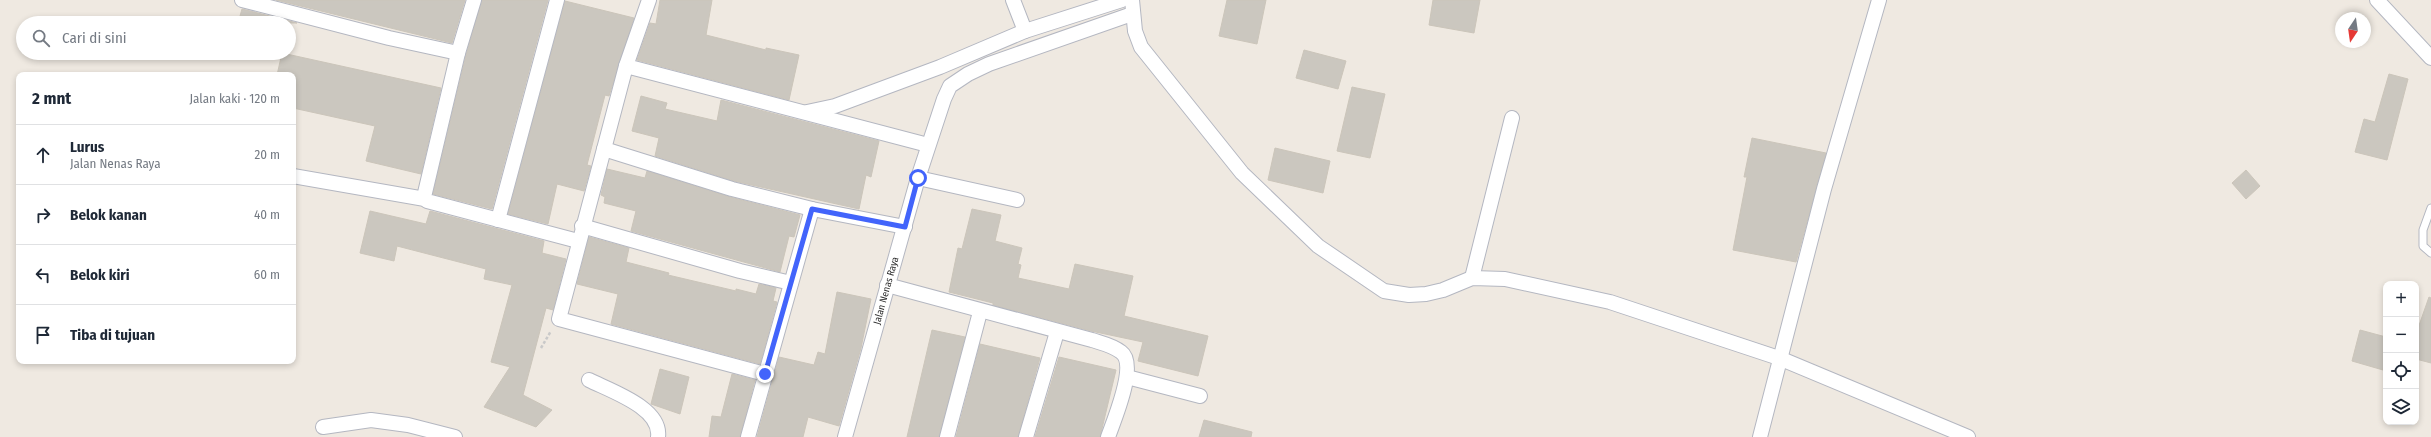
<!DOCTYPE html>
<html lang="id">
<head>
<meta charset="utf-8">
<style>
  :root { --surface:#fff; --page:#f2f2f3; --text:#1f2937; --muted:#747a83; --line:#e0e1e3 }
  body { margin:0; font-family:"Fira Sans Condensed",sans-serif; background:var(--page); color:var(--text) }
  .controls { position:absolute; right:12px; bottom:12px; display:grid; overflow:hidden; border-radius:8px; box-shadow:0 2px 6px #0003 }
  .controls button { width:36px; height:36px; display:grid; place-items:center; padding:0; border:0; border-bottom:1px solid var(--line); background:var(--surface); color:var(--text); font:20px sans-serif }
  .compass { position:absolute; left:2335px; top:12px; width:36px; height:36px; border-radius:50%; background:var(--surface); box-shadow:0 2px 6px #0003; rotate:193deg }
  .stop { position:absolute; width:12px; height:12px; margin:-9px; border:3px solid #4264fb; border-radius:50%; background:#fff }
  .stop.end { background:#4264fb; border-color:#fff; box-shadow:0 1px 4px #0008 }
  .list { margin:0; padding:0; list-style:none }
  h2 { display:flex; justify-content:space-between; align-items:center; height:52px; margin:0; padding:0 16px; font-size:17px }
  h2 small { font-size:13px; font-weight:400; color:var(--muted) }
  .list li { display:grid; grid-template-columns:26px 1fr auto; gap:12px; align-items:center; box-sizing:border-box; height:60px; padding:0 16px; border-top:1px solid var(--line) }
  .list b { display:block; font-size:15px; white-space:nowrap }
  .list p { margin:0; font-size:13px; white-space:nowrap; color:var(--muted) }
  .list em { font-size:13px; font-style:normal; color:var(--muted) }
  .icon { flex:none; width:22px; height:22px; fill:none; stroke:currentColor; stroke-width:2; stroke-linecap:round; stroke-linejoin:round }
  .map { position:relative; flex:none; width:2431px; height:437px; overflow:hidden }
  .search { position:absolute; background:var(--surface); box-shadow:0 2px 6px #0003; left:16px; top:16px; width:280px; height:44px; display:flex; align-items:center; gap:10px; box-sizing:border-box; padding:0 14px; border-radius:22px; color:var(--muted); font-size:15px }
  .panel { position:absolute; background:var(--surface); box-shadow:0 2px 6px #0003; left:16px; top:72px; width:280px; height:292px; border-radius:8px }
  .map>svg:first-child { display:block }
  .building { fill:#cbc7bf; stroke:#cbc5ba }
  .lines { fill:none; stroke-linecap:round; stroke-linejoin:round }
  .lane-casing { stroke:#b4b7c1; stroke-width:9 }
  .street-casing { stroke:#b4b7c1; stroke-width:16 }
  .path { stroke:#c9c9c9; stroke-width:2.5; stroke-dasharray:3 2; stroke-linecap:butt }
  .lane { stroke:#fff; stroke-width:7 }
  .street { stroke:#fff; stroke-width:14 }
  .route { stroke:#4264fb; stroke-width:5 }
  .labels { text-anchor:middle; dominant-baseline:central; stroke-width:3; stroke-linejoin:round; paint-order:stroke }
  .street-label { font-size:10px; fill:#2e2e2e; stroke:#fff }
</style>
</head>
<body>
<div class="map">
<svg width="2431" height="437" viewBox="0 0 2431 437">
  <rect width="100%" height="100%" fill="#efe9e1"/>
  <g class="building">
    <path d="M276 0H465L452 43Z"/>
    <path d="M482 0H548L492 209 433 194 466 55Z"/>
    <path d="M660 0H712L706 35 766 50V48L799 55 789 100 637 60 650 23 656 24Z"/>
    <path d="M1227 0H1266L1257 44 1219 36Z"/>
    <path d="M1433 0H1480L1474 33 1429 25Z"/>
    <path d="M565 1 634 18 609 96 605 95 587 165 591 166 584 191 557 184 548 224 508 214Z"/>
    <path d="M242 9 297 23H238Z"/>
    <path d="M1304 50 1346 61 1338 89 1296 78Z"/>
    <path d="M282 53 441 88 421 174 366 161 375 126 293 108V75H277Z"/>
    <path d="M2389 74 2408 79 2387 160 2355 152 2364 119 2375 122Z"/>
    <path d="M1352 87 1385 94 1370 158 1337 151Z"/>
    <path d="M641 96 667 103 665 109 717 121 721 100 879 141 871 177 866 175 859 209 734 181 655 156 659 138 632 131Z"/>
    <path d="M1752 138 1826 153 1796 262 1733 250 1747 177H1744Z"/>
    <path d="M1275 148 1330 161 1323 193 1268 180Z"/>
    <path d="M607 169 645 178 647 171 730 197 800 215 794 237 789 236 780 272 631 231 636 211 604 203 605 197 601 195Z"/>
    <path d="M2246 170 2260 186 2246 199 2232 183Z"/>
    <path d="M972 209 1001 215 995 241 1022 248 1018 264 1021 265 1018 278 1069 289 1075 264 1133 276 1124 316 1208 336 1198 376 1138 361 1143 342 1091 331 993 305V303L949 292 958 248 962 249Z"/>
    <path d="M370 211 426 224 430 211 544 241 542 253 566 259 553 310 546 308 523 395 552 410 536 427 484 407 510 367 491 362 512 285 484 279 486 269 397 246 394 261 360 253Z"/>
    <path d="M589 237 629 248 626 262 669 273 668 275 736 291V289L756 294 759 284 776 288 773 301 777 302 760 364 611 324 618 294 577 284Z"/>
    <path d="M837 292 871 299 861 348 839 426 808 417 803 437H757L779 357 814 365 818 352 825 354Z"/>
    <path d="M2429 297 2431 298V363L2416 359V334Z"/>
    <path d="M932 330 965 337 939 437H907Z"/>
    <path d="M2360 330 2386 337V359L2383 370 2352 361Z"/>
    <path d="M980 344 1040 358 1018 437H956Z"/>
    <path d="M1059 357 1116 370 1100 437H1035Z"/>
    <path d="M660 369 689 377 680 414 651 404Z"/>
    <path d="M732 374 755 380 740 437H709L712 416 721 417Z"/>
    <path d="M1204 420 1252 432 1251 437H1199Z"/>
  </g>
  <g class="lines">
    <g class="lane-casing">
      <path id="lane" d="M2431 208 2423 230V246L2431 253"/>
    </g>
    <g class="street-casing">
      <g id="street">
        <path d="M242 0 389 38 458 53"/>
        <path d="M474 0 458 53 424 197 427 201 578 241"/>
        <path d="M649 0 626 66 559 319 765 374"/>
        <path d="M1013 0 1025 31"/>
        <path d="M1132 0 1135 31 1141 47 1242 173 1318 246 1384 291 1409 295 1426 294 1443 290 1472 278 1505 279 1610 302 1779 358 1968 437"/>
        <path d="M2377 0 2431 58"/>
        <path d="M626 66 928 145"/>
        <path d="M807 112 835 106 940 67 1025 31 1122 0"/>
        <path d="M604 149 732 189 812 209 905 227"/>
        <path d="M293 176 425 199"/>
        <path d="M918 178 1017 200"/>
        <path d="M498 220 557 0"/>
        <path d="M582 226 740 271 791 283"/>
        <path d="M1472 278 1512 118"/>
        <path d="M887 285 1092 340C1101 343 1112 345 1121 352 1138 364 1114 420 1108 437"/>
        <path d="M1127 377 1200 396"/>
        <path d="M589 380C611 391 662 408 658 437"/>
        <path d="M323 427 371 420 408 425 455 437"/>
        <path d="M748 437 812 209"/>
        <path id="s1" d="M845 437 918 178 944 99 950 86 968 74 989 64 1132 14"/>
        <path d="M947 437 980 312"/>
        <path d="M1026 437 1057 332"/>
        <path d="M1760 437 1824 189 1879 0"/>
      </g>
    </g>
    <path class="path" d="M541 348 551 331"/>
    <use href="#lane" class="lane"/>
    <use href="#street" class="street"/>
  </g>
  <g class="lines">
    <path class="route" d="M765 374 812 209 905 227 918 178"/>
  </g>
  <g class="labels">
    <g class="street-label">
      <text stroke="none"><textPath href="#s1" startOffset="152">Jalan Nenas Raya</textPath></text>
    </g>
  </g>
</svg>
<div class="controls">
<button>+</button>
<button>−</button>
<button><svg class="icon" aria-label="locate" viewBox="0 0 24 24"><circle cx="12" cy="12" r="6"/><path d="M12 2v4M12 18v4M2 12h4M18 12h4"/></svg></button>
<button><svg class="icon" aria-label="layers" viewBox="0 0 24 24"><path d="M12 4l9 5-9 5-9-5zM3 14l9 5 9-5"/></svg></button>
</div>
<svg class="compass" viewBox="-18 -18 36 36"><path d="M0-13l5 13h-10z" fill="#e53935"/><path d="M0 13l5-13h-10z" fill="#747a83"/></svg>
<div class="stop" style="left:918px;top:178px"></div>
<div class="stop end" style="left:765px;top:374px"></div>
<div class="search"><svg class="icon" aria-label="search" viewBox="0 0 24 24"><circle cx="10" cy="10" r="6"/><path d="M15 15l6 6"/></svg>Cari di sini</div>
<section class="panel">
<h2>2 mnt<small>Jalan kaki · 120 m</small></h2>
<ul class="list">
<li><svg class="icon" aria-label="ahead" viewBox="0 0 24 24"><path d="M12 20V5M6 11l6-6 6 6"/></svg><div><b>Lurus</b><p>Jalan Nenas Raya</p></div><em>20 m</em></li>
<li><svg class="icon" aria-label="right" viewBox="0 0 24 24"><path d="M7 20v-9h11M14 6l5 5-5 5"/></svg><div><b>Belok kanan</b></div><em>40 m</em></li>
<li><svg class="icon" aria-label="left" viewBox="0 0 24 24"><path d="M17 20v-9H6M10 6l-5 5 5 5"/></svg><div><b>Belok kiri</b></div><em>60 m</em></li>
<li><svg class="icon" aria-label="arrive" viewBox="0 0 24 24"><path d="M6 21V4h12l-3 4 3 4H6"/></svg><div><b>Tiba di tujuan</b></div></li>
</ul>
</section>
</div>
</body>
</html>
